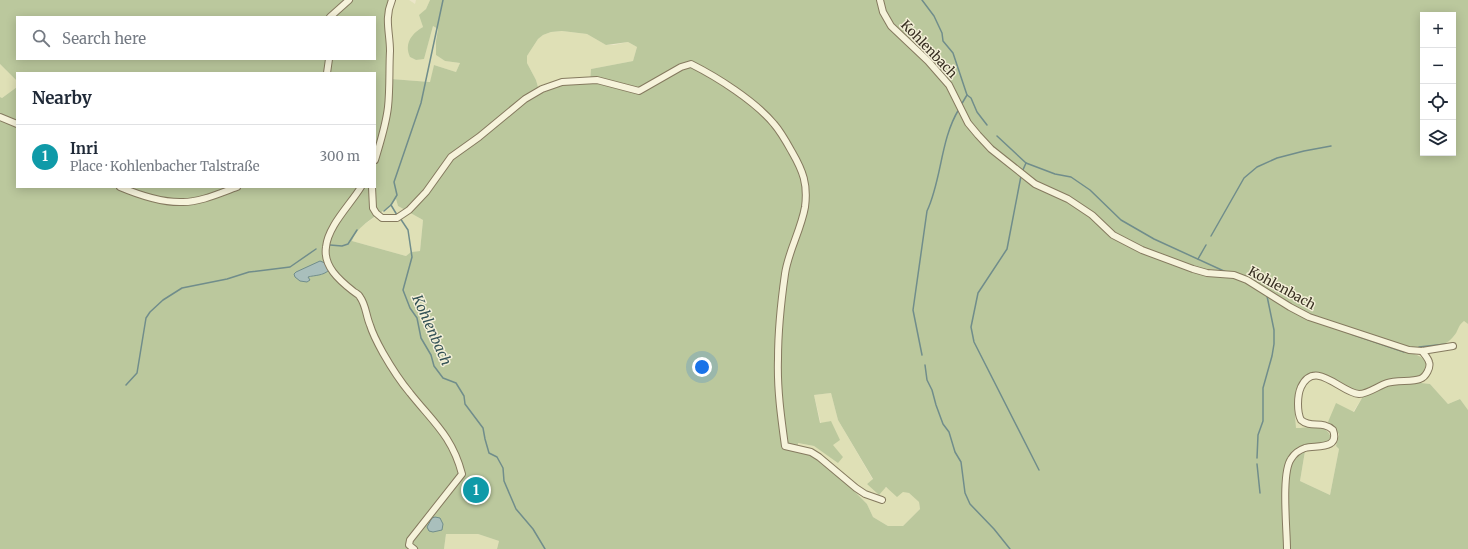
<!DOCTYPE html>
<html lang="en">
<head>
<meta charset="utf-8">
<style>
  :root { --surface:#fff; --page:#f6f6f7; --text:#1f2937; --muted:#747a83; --line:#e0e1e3; --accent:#0b8043 }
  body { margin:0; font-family:Merriweather,serif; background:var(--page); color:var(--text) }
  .controls { position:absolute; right:12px; top:12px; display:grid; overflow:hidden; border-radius:0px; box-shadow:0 2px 10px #0003 }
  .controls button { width:36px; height:36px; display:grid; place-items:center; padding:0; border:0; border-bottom:1px solid var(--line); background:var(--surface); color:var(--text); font:20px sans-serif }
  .you { position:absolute; left:702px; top:367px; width:14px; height:14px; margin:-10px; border:3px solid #fff; border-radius:50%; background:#1a73e8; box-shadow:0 0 0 6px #1a73e833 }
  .badge { display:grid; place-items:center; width:26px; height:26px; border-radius:50%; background:var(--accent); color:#fff; font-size:13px; font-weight:700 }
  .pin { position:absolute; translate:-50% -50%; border:2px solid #fff; box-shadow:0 1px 4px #0006 }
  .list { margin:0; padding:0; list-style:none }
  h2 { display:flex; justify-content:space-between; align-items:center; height:52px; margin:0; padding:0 16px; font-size:17px }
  h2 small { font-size:13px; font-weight:400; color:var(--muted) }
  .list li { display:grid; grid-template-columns:26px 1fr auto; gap:12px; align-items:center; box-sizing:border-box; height:64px; padding:0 16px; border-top:1px solid var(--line) }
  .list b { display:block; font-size:15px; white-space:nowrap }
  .list p { margin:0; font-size:13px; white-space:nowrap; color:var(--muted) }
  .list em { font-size:13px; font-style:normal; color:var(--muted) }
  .icon { flex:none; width:22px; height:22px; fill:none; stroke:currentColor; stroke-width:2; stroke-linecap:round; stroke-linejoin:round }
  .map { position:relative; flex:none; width:1468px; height:549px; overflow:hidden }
  .search { position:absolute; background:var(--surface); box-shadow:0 2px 10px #0003; left:16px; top:16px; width:360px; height:44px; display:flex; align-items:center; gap:10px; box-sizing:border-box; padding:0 14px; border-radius:0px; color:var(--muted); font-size:15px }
  .panel { position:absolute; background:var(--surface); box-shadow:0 2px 10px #0003; left:16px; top:72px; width:360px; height:116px; border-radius:0px }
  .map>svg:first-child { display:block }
  .farmland { fill:#dfe0b6 }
  .green { fill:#bbc89d; fill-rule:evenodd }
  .water { fill:#a9bfbc; stroke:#708d8b }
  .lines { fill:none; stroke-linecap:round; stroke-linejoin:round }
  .stream { stroke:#708d8b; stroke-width:1.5 }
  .minor-casing { stroke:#857a5f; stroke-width:8 }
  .minor { stroke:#f6f3db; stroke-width:6 }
  .labels { text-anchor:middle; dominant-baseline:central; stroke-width:3; stroke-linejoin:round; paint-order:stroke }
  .street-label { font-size:13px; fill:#372f21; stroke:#f3efd7 }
  .water-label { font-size:14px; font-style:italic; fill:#325155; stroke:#f3efd7 }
</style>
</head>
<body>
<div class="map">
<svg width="1468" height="549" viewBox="0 0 1468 549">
  <rect width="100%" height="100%" fill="#ebe6c8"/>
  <g class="farmland">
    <path d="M395 0H409L415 4 416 0H430L426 9 420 15 423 27 417 31 410 57 416 60 424 58 433 26 438 29 436 41V55L445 61 460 63 456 72 434 65 431 82 391 79 389 11Z"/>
    <path d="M562 31 587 34 606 45H614L628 42 637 47 633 61 591 69 590 82 576 83 559 86 540 94 536 80 527 63V56L538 39 543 35 551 32Z"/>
    <path d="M0 64 17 81V87L2 98 0 97Z"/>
    <path d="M396 198 398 206 423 220 420 251 411 252 406 256 352 241 355 234 362 226 384 211 391 205Z"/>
    <path d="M1464 321 1468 324V410L1460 399 1448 404 1430 384 1412 383 1419 355 1414 354 1410 347 1425 348 1454 336 1459 324Z"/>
    <path d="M1313 373H1317L1329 375 1360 392 1362 398 1339 434 1336 446 1339 449 1330 495 1300 481 1306 445 1330 435 1328 431 1325 428H1296L1295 401 1298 384 1303 378Z"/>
    <path d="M831 393 838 420 873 480 867 484 909 493 919 502 920 509 903 526H888L873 517 867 504 854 490 798 448V443L814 446 826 454 843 457 832 445 830 421 821 424 814 395Z"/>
    <path d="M446 534H478L499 541 497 549H444Z"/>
  </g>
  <path class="green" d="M0 0H395L389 11 391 79 430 82 434 65 456 72 460 63 445 61 436 55V41L438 29 433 26 424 59 416 60 410 57C404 44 411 34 423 27L419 15 426 9 430 0H1468V324L1464 321C1457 326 1459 331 1453 337 1442 350 1426 347 1411 348L1414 354C1420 356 1424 358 1426 364L1423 374 1412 382 1430 384 1448 404 1460 399 1468 410V549H497L499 541 478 534H446L444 549H0V97L2 98 17 87V187H375V73H17V81L0 64ZM1423 15H1453V153H1423ZM17 17H375V59H17ZM562 31 587 34 606 45 628 42 637 47 633 61 591 69 590 82 576 83 559 86 540 94 536 80 527 63V56L538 39 543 35 551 32ZM396 199 398 206 423 220 420 251 411 252 406 256 352 241C360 220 383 216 396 199ZM322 262 327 266 323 274 308 277 296 272ZM1313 373C1329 371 1336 385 1350 390 1353 391 1357 391 1360 392L1362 398 1354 412 1336 403 1328 422 1339 434 1336 446 1339 449 1330 495 1300 481 1306 445C1314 445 1327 446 1331 438 1327 422 1309 428 1296 428 1295 407 1289 383 1313 373ZM831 393 838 420 873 479 867 484 879 495 886 487 897 497 903 492 909 493 919 502 920 509 903 526H888L873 517 867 504 820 456 798 448V443L814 446 838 463 843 457 833 445 840 440 831 421 820 423 814 395Z"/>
  <g class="water">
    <path d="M320 261 325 263 329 270C323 276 315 275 308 277L310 280 307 282 300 281 295 277 294 274 296 272Z"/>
    <path d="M435 517 440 518 443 524 442 530 433 532 429 531 427 527 432 518Z"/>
  </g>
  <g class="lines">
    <g class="stream">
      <path d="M922 0 934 16 942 33 943 41 953 53 967 95 971 98 977 112 987 125"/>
      <path d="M961 105 967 95"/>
      <path d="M997 136 1026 163 1055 174 1071 177 1090 190 1121 220 1154 239 1226 272"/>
      <path d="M1022 172 1026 163"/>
      <path d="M1021 176 1007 249 978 293 971 327 974 342 1039 470"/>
      <path d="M384 211 391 205"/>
      <path d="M397 215 391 205 397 195 394 182 421 103 443 0"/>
      <path d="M400 218 408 230 412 257 403 290 410 308 417 318 421 338 431 355 434 366 443 378 456 383 464 396 465 404 483 428 485 439 489 453 497 457 503 468 504 481 516 509 533 529 545 549"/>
      <path d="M1211 236 1244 178 1257 167 1277 158 1304 151 1331 146"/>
      <path d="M330 245 342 246 348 244 357 230"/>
      <path d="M1198 259 1206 245"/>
      <path d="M1351 334 1404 352"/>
      <path d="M1419 347 1446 344"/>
      <path d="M922 355 913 310 927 211C942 179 940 140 959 109"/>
      <path d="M925 365 927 380 932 390 936 405 943 424 949 432 955 452 961 462 965 493 970 504 994 529 1010 549"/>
      <path d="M126 385 137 373 146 318 150 312 163 300 182 288 227 279 249 272 290 267 316 249"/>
      <path d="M1257 458 1258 435 1263 421V388L1272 356 1274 344V330L1267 296"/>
      <path d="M1257 464 1260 493"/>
    </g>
    <g class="minor-casing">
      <g id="minor">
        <path d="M880 0 883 12 891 26 928 61 949 85 968 123 978 135 991 149 1035 184 1068 199 1092 215 1113 235 1142 250 1193 269 1207 273 1234 275 1247 280 1290 307 1309 317 1409 350 1422 351 1453 346"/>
        <path d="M330 17 349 0"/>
        <path d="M327 73 329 59"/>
        <path d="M0 117 17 124"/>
        <path d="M375 160C380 143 386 125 388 107 390 89 389 70 390 51 390 32 384 19 392 0"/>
        <path d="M120 187C139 195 162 203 183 202 201 202 220 193 237 187"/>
        <path d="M361 187C350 205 328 226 326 247 323 266 339 280 353 291 355 293 359 294 360 297 366 305 366 316 370 325 373 335 378 344 383 353 391 367 400 381 410 393 433 422 452 436 462 474L410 540 409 545 414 549"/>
        <path d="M372 187 373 208 376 213 382 218H397L409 210 426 192 451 157 479 137 525 99 542 89 562 82 597 80 639 91 681 67 691 64C717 77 755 101 774 124 781 132 787 143 792 152 803 171 808 184 805 207 801 230 788 252 785 274 781 302 778 330 778 359 777 388 781 417 785 446L811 452 819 457 856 488 865 494 882 500"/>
        <path d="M1287 549C1287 530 1281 473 1291 459 1294 454 1299 450 1305 448 1316 445 1340 450 1333 430 1322 420 1311 429 1301 420 1297 412 1297 396 1301 387 1315 358 1341 393 1359 394 1368 394 1378 386 1387 383 1396 380 1413 382 1420 379 1426 377 1431 367 1429 362 1428 358 1424 354 1422 351"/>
      </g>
    </g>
    <use href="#minor" class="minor"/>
  </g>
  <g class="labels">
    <g class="street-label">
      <text transform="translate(929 49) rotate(46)">Kohlenbach</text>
      <text transform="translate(1282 288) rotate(29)">Kohlenbach</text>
    </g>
    <g class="water-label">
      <text transform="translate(432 330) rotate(66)">Kohlenbach</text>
    </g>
  </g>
</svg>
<div class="controls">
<button>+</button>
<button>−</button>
<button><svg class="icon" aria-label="locate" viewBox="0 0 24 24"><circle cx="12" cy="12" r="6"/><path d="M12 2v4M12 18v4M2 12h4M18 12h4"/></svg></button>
<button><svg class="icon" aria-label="layers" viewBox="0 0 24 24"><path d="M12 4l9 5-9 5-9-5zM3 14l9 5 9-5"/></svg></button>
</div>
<div class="you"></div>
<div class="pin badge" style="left:476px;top:490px;background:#0f9aa8">1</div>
<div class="search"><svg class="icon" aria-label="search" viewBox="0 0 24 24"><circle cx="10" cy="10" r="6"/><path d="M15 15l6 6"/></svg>Search here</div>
<section class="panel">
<h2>Nearby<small></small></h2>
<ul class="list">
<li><span class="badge" style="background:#0f9aa8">1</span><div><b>Inri</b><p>Place · Kohlenbacher Talstraße</p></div><em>300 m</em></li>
</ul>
</section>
</div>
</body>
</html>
